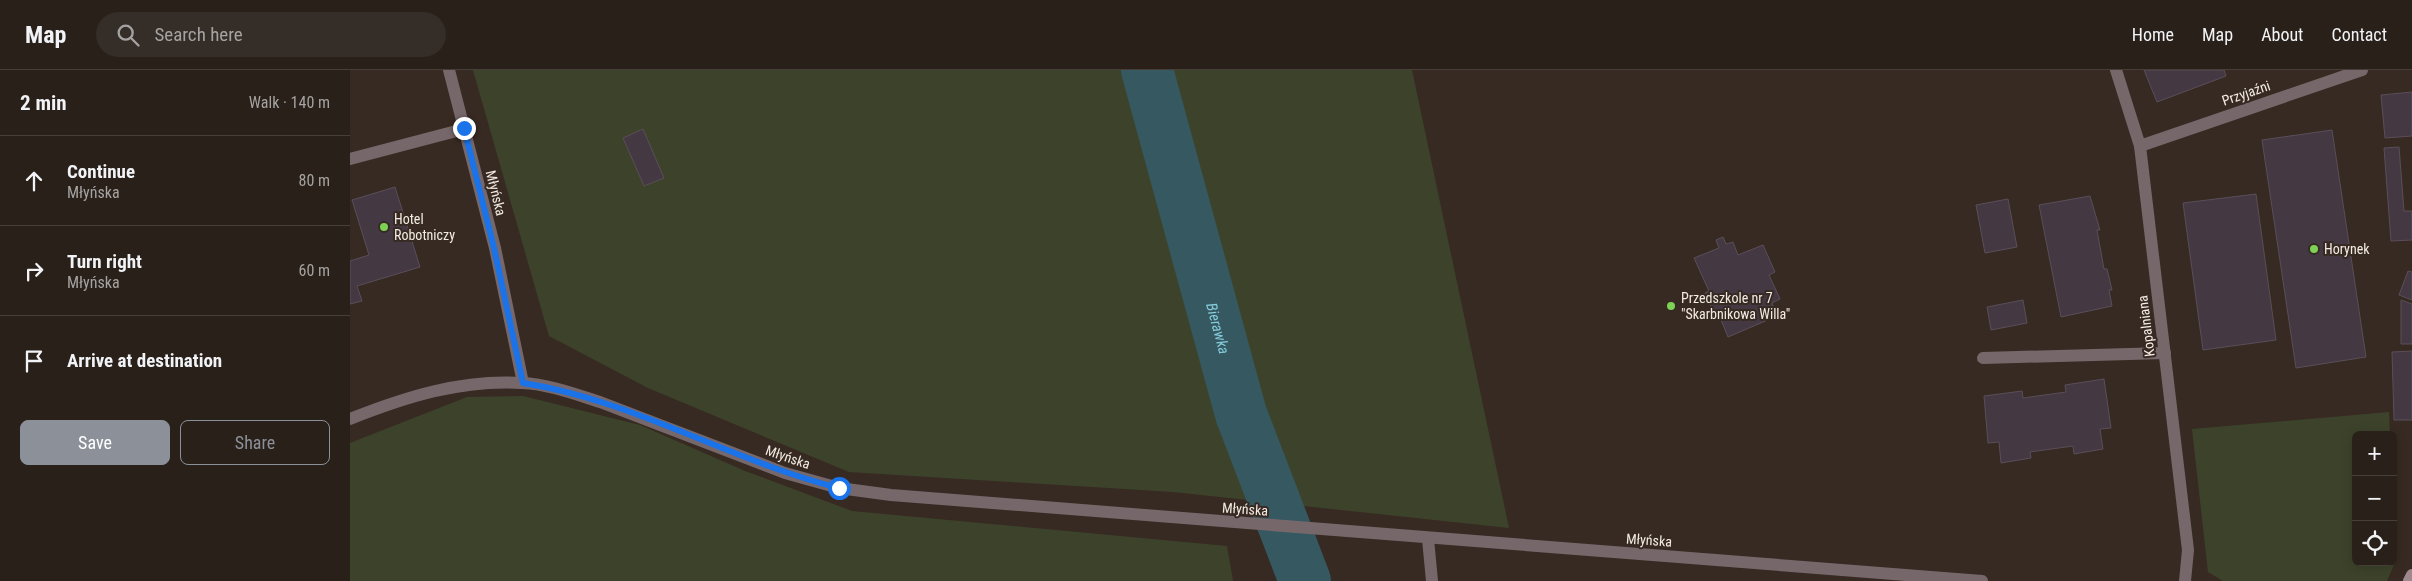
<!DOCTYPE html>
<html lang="en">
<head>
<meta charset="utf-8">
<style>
  :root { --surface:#29201a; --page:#352d27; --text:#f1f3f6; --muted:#a5a3a2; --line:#453e39; --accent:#8c9099 }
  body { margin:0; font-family:"Roboto Condensed",sans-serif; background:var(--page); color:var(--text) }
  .controls { position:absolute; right:15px; bottom:15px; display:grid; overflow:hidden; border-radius:8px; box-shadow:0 2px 12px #0003 }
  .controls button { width:45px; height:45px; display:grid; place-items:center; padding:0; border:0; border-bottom:1px solid var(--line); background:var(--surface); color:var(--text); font:25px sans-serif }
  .stop { position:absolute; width:15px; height:15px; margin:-11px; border:4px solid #1a73e8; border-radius:50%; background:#fff }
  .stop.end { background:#1a73e8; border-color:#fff; box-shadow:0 1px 5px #0008 }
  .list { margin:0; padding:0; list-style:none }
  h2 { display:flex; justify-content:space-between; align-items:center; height:65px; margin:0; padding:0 20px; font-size:21px }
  h2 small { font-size:16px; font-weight:400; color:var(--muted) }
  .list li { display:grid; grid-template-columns:32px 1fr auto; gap:15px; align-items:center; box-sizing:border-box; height:90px; padding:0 20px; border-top:1px solid var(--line) }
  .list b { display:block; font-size:19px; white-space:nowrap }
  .list p { margin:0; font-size:16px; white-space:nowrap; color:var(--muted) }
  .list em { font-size:16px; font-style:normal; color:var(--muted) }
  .actions { display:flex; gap:10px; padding:15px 20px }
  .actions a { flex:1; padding:11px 0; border:1px solid var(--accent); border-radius:8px; text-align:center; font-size:18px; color:var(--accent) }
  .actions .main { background:var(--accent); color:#fff }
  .icon { flex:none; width:28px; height:28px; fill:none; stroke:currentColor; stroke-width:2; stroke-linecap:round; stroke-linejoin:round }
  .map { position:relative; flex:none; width:2062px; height:511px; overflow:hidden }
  header { display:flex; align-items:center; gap:30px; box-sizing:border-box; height:70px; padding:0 25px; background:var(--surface); border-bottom:1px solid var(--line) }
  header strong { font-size:24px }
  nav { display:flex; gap:28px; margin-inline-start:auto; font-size:18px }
  .search { width:350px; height:45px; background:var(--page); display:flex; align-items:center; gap:12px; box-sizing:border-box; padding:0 18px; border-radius:28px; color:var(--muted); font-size:19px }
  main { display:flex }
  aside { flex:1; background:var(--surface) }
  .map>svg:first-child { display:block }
  .green { fill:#3d432b }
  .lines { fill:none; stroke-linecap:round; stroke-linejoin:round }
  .river { stroke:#355861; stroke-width:52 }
  .building { fill:#443843; stroke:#5a4e59 }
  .lane { stroke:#76676b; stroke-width:12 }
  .street { stroke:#76676b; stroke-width:12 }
  .secondary { stroke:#9e878d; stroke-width:12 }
  .route { stroke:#1a73e8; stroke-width:6 }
  .poi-dot { fill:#7dd154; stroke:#372a22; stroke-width:2 }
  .labels { text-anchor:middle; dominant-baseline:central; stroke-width:4; stroke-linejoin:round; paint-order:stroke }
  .street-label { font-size:14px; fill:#f4ebe5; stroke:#372a22 }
  .poi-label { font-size:14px; fill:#f4ebe5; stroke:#372a22; text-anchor:start }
  .water-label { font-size:15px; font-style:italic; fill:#85cbdb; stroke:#372a22 }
</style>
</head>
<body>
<header>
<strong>Map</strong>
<div class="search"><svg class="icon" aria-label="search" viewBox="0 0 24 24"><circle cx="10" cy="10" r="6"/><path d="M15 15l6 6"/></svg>Search here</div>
<nav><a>Home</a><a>Map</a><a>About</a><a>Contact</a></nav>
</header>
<main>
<aside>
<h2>2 min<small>Walk · 140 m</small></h2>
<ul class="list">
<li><svg class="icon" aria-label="ahead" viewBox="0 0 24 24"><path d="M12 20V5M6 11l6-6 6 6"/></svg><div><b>Continue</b><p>Młyńska</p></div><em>80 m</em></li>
<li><svg class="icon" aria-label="right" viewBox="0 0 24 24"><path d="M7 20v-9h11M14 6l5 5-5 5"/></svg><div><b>Turn right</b><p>Młyńska</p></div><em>60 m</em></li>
<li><svg class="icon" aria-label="arrive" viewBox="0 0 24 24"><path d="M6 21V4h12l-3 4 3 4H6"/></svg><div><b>Arrive at destination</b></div></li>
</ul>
<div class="actions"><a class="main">Save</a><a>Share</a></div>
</aside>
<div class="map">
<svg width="2062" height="511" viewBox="0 0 2062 511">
  <rect width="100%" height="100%" fill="#372a22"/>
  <g class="green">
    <path d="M123 0H1062L1159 458 823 422 499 402 298 318 199 266Z"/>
    <path d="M173 326 290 355 395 401 502 441 877 476 883 511H0V373L117 327Z"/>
    <path d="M2039 342 2040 365H2006V492H2043V418L2047 488 2037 511H1873L1858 502 1842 359Z"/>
  </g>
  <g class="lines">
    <path class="river" id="s1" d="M797 0 891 344 955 511"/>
  </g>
  <g class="building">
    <path d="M1794 0H1874L1876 6 1807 32Z"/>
    <path d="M2062 22V66L2035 68 2031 25Z"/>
    <path d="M293 59 314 108 294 116 273 68Z"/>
    <path d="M1982 60 2016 287 1946 298 1912 70Z"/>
    <path d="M2049 77 2054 141H2062V170L2041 171 2034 78Z"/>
    <path d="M45 117 70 197 7 216 12 231 0 234V191L19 185 2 130Z"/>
    <path d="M1906 124 1926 270 1853 280 1833 133Z"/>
    <path d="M1740 126 1750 160H1747L1754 199H1757L1762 220H1759L1762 236 1711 247 1689 135Z"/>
    <path d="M1658 129 1667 177 1635 183 1626 135Z"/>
    <path d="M1373 167 1376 174 1383 172 1388 185 1413 175 1425 202 1419 205 1430 229 1422 233 1427 246 1378 267 1369 245 1365 246 1355 223 1359 221 1344 188 1369 178 1366 170Z"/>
    <path d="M2058 201 2062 202V230L2049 225Z"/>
    <path d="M1673 230 1677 253 1641 260 1637 237Z"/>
    <path d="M2051 230 2062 234V274H2051Z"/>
    <path d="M2062 281V350H2044L2042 282Z"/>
    <path d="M1754 309 1761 358 1750 359 1753 379 1724 384 1723 376 1680 382 1681 388 1651 393 1649 372 1638 373 1634 326 1672 321 1673 328 1716 322 1715 315Z"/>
  </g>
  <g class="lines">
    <path class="lane" d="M0 89 114 59"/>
    <g class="street">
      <path d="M99 0 145 178 173 313"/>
      <path d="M1766 0 1790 76 1838 480 1835 511"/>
      <path d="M1790 76 2012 0"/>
      <path d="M1633 288 1815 283"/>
      <path d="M0 349C55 327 112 309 172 313 198 314 225 324 250 332L435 403 489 418 541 425 1632 511"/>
      <path d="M1078 469 1082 511"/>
    </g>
    <path class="secondary" d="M2059 511 2062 505"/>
  </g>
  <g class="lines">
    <path class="route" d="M114 58 144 178 173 313C283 330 381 391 489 418"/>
  </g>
  <g class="poi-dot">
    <circle cx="34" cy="157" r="5"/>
    <circle cx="1964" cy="179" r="5"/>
    <circle cx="1321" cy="236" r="5"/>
  </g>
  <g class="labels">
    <g class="street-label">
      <text transform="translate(1896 23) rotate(-19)">Przyjaźni</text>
      <text transform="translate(146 123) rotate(76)">Młyńska</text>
      <text transform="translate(1796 256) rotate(-97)">Kopalniana</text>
      <text transform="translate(438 387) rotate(19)">Młyńska</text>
      <text transform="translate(895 439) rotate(4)">Młyńska</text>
      <text transform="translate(1299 470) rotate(4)">Młyńska</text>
    </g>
    <g class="poi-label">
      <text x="44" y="149">Hotel<tspan x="44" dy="16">Robotniczy</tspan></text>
      <text x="1974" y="179">Horynek</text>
      <text x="1331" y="228">Przedszkole nr 7<tspan x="1331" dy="16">"Skarbnikowa Willa"</tspan></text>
    </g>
    <g class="water-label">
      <text stroke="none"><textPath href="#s1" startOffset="268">Bierawka</textPath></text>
    </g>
  </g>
</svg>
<div class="controls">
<button>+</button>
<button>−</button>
<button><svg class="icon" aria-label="locate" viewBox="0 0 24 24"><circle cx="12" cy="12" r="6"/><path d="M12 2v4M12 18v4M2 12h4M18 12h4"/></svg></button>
</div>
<div class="stop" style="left:489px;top:418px"></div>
<div class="stop end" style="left:114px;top:58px"></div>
</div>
</main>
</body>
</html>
